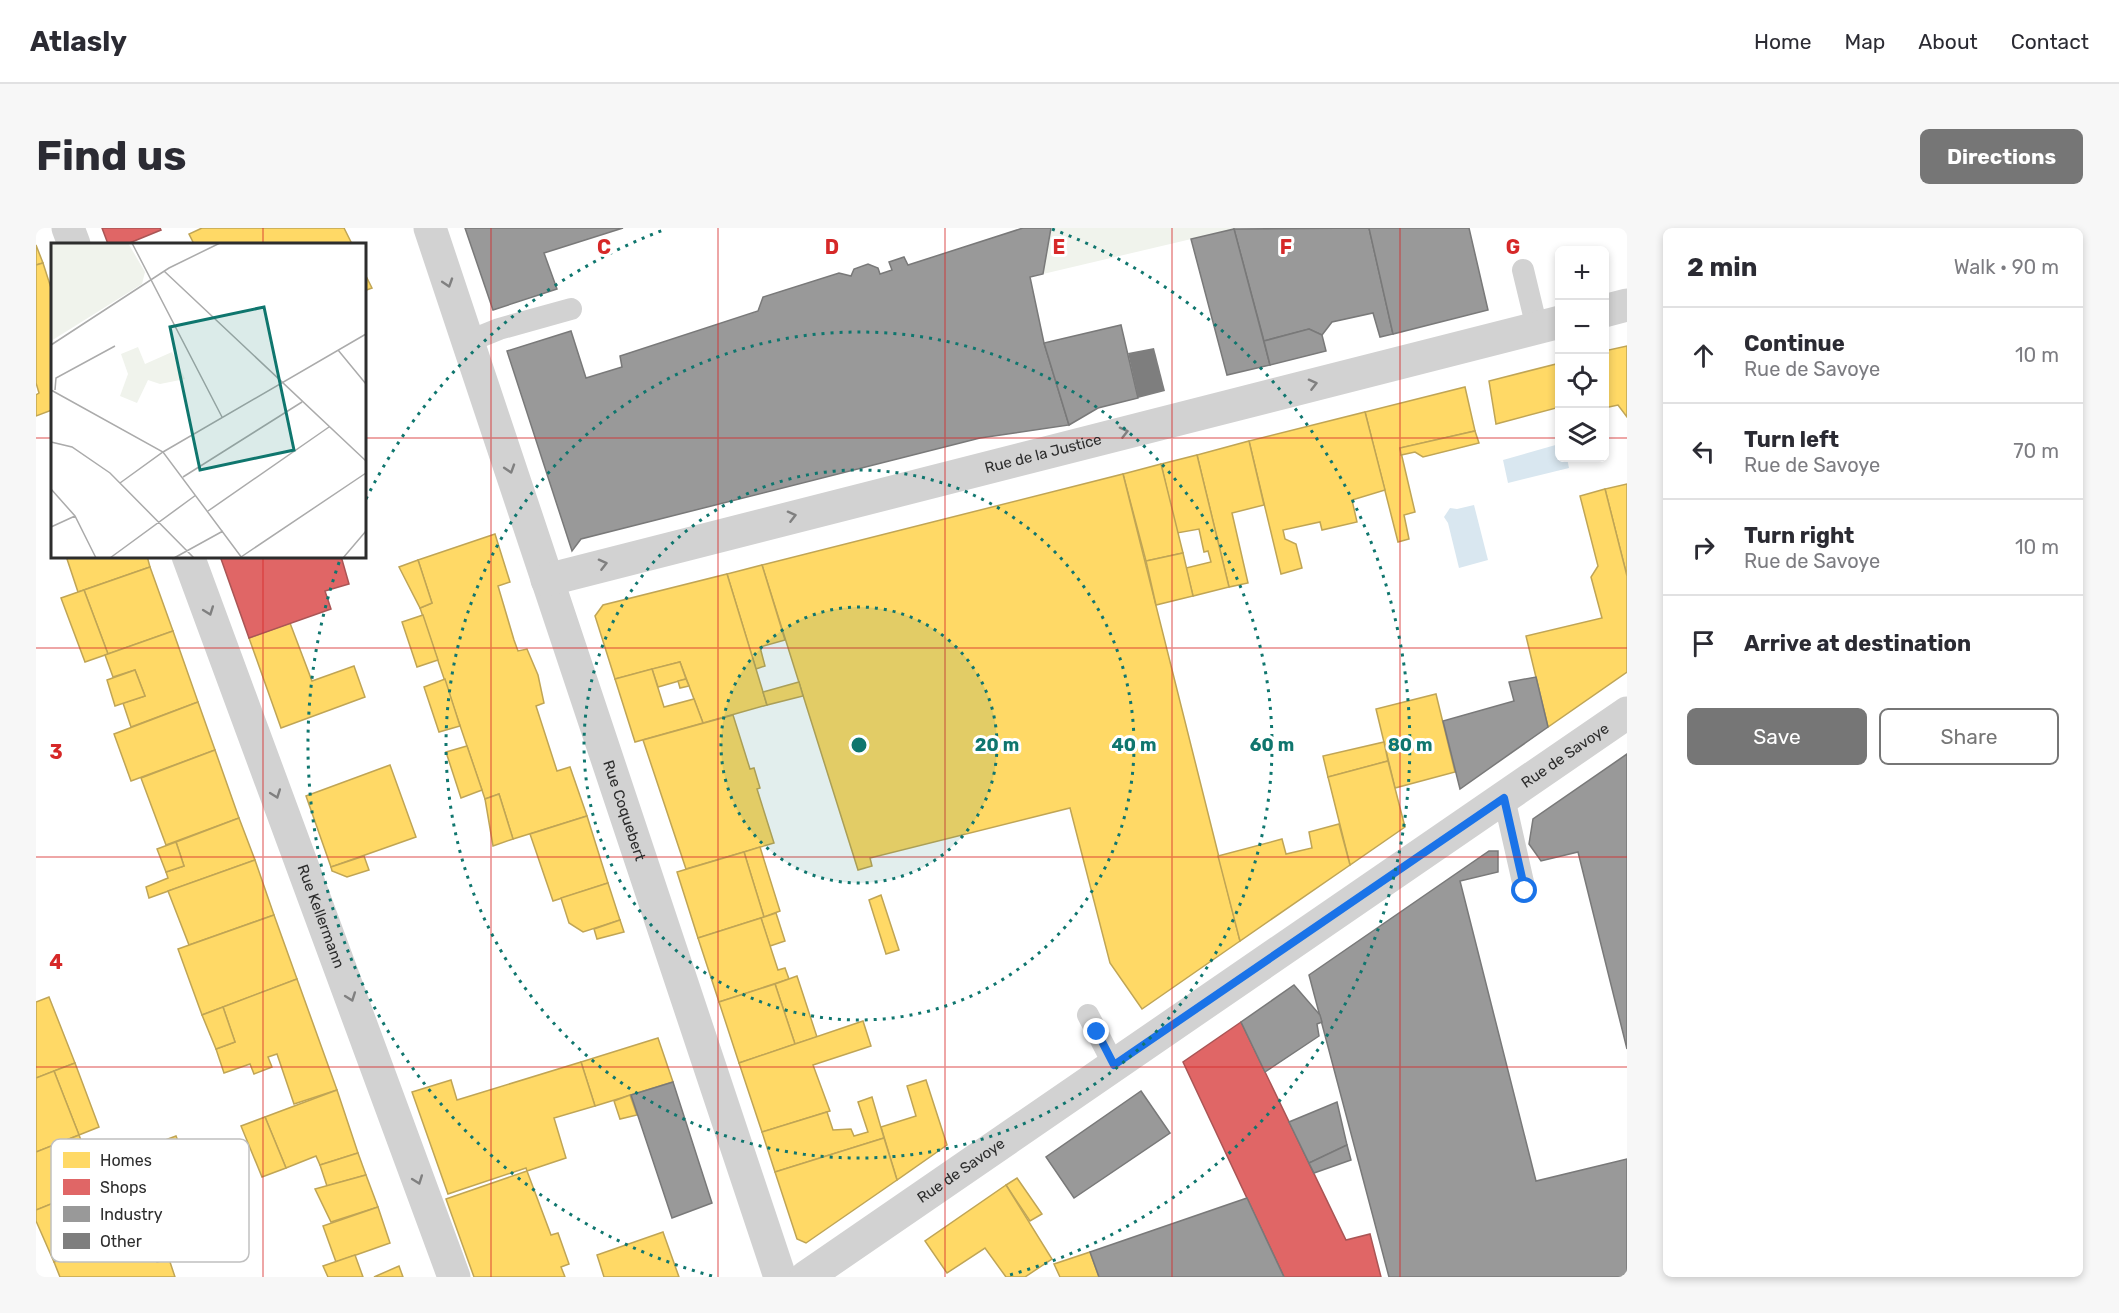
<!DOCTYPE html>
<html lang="en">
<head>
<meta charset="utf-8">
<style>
  :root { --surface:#fff; --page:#f7f7f7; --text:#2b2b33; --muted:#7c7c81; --line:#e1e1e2; --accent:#767676 }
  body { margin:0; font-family:Rubik,sans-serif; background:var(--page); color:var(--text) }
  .controls { position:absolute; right:18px; top:18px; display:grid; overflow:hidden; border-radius:9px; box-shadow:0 3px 9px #0003 }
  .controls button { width:54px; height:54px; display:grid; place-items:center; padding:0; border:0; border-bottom:2px solid var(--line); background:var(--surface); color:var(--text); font:30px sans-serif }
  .stop { position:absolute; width:18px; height:18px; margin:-14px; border:4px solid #1a73e8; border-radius:50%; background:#fff }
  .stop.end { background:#1a73e8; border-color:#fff; box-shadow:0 2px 6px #0008 }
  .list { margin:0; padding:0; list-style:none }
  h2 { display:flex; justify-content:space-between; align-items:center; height:78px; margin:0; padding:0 24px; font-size:26px }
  h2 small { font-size:20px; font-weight:400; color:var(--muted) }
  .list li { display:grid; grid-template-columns:39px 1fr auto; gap:18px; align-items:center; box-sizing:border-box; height:96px; padding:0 24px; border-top:2px solid var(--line) }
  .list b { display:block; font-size:22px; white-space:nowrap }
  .list p { margin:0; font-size:20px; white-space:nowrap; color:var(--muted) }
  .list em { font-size:20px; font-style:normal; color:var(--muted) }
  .actions { display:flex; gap:12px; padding:18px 24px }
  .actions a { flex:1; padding:14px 0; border:2px solid var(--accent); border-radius:9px; text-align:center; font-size:21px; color:var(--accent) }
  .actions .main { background:var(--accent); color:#fff }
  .icon { flex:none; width:33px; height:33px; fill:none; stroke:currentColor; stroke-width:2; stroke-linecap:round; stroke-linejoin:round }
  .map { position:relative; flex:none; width:1591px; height:1049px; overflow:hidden; border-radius:9px }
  header { display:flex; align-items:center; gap:36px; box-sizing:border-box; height:84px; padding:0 30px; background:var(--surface); border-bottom:2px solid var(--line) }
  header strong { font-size:28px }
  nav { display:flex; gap:33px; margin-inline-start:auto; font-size:21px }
  .intro { display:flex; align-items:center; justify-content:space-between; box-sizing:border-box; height:144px; padding:0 36px }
  h1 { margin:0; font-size:42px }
  .button { padding:15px 27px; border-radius:9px; background:var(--accent); color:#fff; font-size:21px; font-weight:700 }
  main { display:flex; gap:36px; padding:0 36px }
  aside { flex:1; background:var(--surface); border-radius:9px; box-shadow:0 3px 9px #0003 }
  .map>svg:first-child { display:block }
  .green { fill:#f0f3ec }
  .water { fill:#d9e7f0 }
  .homes { fill:#ffd966; stroke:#c0a555; stroke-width:1.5 }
  .shops { fill:#e06666; stroke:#a55; stroke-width:1.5 }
  .industry { fill:#999; stroke:#797979; stroke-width:1.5 }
  .building { fill:#7e7e7e }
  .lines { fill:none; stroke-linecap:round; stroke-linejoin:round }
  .service { stroke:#d2d2d2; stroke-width:22 }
  .minor { stroke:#d2d2d2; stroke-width:33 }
  .oneway { stroke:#808080 }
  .route { stroke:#1a73e8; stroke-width:8 }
  .grid { fill:none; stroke:#d62828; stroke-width:1.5; stroke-opacity:0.55 }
  .ring { fill:none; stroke:#0f766e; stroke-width:3; stroke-dasharray:3 6 }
  .labels { text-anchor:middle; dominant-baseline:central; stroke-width:6; stroke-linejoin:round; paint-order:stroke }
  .street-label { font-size:15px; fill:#2d2d2d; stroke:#fff }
  .inset-road { fill:none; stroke:#ababab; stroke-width:1.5 }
  .view { fill:#0f766e; fill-opacity:0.15; stroke:#0f766e; stroke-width:3 }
  .inset-edge { fill:none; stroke:#2d2d2d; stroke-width:3 }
  .key { fill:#fff; stroke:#c0c0c0; stroke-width:1.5 }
  .key-label { font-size:16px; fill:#2d2d2d }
  .grid-label { font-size:20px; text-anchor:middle; font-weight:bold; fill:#d62828; stroke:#fff; stroke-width:6; stroke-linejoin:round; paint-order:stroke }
  .centre { fill:#0f766e; stroke:#fff; stroke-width:3 }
  .ring-label { font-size:18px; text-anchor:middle; font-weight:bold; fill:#0f766e; stroke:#fff; stroke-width:6; stroke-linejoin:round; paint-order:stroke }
</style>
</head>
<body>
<header>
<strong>Atlasly</strong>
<nav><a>Home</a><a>Map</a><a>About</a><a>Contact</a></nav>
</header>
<div class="intro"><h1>Find us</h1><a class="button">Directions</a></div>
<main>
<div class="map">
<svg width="1591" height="1049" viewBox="0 0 1591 1049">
  <rect width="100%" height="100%" fill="#fff"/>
  <path class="green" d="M1015 0H1202L1007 46Z"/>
  <g class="water">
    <path d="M1523 216 1524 230H1531L1533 240 1472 255 1467 232Z"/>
    <path d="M1438 277 1452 332 1423 340 1412 295 1408 289 1414 280 1421 281Z"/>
  </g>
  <g class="homes">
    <path d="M166 0H308L316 16H158L153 6Z"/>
    <path d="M0 17 7 35 0 37Z"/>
    <path d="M7 35 16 63V182L0 188V167L3 165 0 155V37Z"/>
    <path d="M328 44 336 60 328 63Z"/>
    <path d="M1591 118V189L1582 177 1568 180V123Z"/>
    <path d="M1524 135V179L1460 196 1453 153Z"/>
    <path d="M1429 159 1439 203 1364 220 1379 284 1368 287 1373 311 1362 314 1329 184Z"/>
    <path d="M1329 184 1349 262 1316 272 1321 294 1286 302 1284 294 1247 302 1249 311 1260 316 1266 340 1245 346 1213 213Z"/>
    <path d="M1439 203 1443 215 1387 229 1379 224 1365 227 1364 220Z"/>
    <path d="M1213 213 1228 277 1196 285 1212 355 1193 359 1161 227Z"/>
    <path d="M1161 227 1193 359 1157 368 1150 340 1175 334 1172 323 1168 324 1163 301 1141 305 1125 236Z"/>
    <path d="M1125 236 1147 325 1110 333 1087 246Z"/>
    <path d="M1087 246 1204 713 1106 781 1074 735 1034 580 834 630 836 638 822 642 726 337Z"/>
    <path d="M1591 256V348L1569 261Z"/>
    <path d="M1569 261 1591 348V444L1512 499 1490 408 1566 390 1555 349 1562 338 1544 268Z"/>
    <path d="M459 306 474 354 462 358 478 412 482 423 491 421 502 447 508 475 500 478 521 543 534 539 551 588 477 611 463 566 449 571 384 380 396 375 382 332Z"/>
    <path d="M1147 325 1157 368 1120 377 1110 333Z"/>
    <path d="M30 328H111L114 339 42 364Z"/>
    <path d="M382 332 396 375 384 380 363 339Z"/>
    <path d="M726 337 749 412 724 419 729 438 720 441 691 346Z"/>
    <path d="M114 339 137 403 72 426 48 362Z"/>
    <path d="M691 346 731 477 667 495 644 434 579 451 559 388 567 377Z"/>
    <path d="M48 362 72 426 49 434 25 370Z"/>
    <path d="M387 387 402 432 381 439 366 394Z"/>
    <path d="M254 395 276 453 318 438 329 469 245 500 213 410Z"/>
    <path d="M137 403 162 474 95 499 87 475 109 468 99 442 77 449 69 427Z"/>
    <path d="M644 434 650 451 622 459 616 441Z"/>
    <path d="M616 441 628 479 658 471 667 495 599 514 579 451Z"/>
    <path d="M99 442 109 468 79 478 71 452Z"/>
    <path d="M409 451 424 498 403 504 388 459Z"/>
    <path d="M650 451 653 458 644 460 642 453Z"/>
    <path d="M763 454 767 468 731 477 727 464Z"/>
    <path d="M1400 466 1419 544 1359 560 1340 481Z"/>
    <path d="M162 474 179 522 95 553 78 506Z"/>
    <path d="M697 487 714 541 718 540 724 560 721 561 738 615 650 641 607 512Z"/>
    <path d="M1348 514 1352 533 1292 549 1287 528Z"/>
    <path d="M431 518 446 562 425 570 410 524Z"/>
    <path d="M179 522 203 590 130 617 105 550Z"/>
    <path d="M1352 533 1369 599 1314 637 1292 549Z"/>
    <path d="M354 537 380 609 295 639 270 568Z"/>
    <path d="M463 566 477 611 457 618 449 571Z"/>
    <path d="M551 588 572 655 517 673 494 606Z"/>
    <path d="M203 590 219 632 113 670 110 659 132 650 130 644 148 638 140 614Z"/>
    <path d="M1303 596 1314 637 1204 713 1182 628 1246 611 1250 626 1276 620 1273 604Z"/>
    <path d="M140 614 148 638 130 644 121 621Z"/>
    <path d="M724 619 744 683 728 689 708 624Z"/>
    <path d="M708 624 728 689 662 710 641 644Z"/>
    <path d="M328 628 333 642 311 649 296 643 295 639Z"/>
    <path d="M219 632 238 687 153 717 132 663Z"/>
    <path d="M572 655 584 692 547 704 533 695 525 670Z"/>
    <path d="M845 667 863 722 850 726 833 672Z"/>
    <path d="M740 685 749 713 734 718 725 690Z"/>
    <path d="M238 687 261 751 166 787 142 721Z"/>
    <path d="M725 690 742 742 749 740 753 751 683 774 662 710Z"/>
    <path d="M584 692 588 704 561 711 558 701Z"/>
    <path d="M761 748 781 809 759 816 739 756Z"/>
    <path d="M261 751 301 862 258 876 241 826 232 829 236 839 218 846 214 836 188 845 180 821 199 814 187 779Z"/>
    <path d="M739 756 759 816 703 835 683 774Z"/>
    <path d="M13 769 39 835 0 850V774Z"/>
    <path d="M187 779 199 814 180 821 166 787Z"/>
    <path d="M827 793 835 818 777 837 794 883 726 904 703 835Z"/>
    <path d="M622 810 637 854 559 878 545 834Z"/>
    <path d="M545 834 559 878 518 890 530 930 491 943 490 940 412 966 376 864 415 852 421 872Z"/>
    <path d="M39 835 63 899 43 907 18 843Z"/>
    <path d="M18 843 43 907 0 924V850Z"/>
    <path d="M890 852 911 917 861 952 845 899 880 888 871 858Z"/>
    <path d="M301 862 322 925 284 937 280 928 250 940 229 889Z"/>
    <path d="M594 867 601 887 584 891 578 873Z"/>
    <path d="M836 869 848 910 739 944 726 904 791 884 797 902 815 901 818 908 832 904 822 874Z"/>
    <path d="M229 889 250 940 226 949 205 898Z"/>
    <path d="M43 907 56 940 65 937 62 929 102 913 113 918 140 908 146 923 0 982V924Z"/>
    <path d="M848 910 861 952 770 1015 761 1011 739 944Z"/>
    <path d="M322 925 330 947 291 958 284 937Z"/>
    <path d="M102 941 110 961 74 975 86 1006 18 1034 0 993V982Z"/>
    <path d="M491 943 515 1007 522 1005 533 1036 525 1039 529 1049H438L410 971Z"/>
    <path d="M330 947 342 979 295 994 279 961Z"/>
    <path d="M981 950 1006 986 994 993 970 957Z"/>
    <path d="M970 957 1016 1031 989 1049H970L949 1020 911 1045 889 1013Z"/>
    <path d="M342 979 354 1015 300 1034 287 998Z"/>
    <path d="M107 998 121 1034 133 1031 139 1049H24L18 1034Z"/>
    <path d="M627 1004 643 1049H568L561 1027Z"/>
    <path d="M1054 1024 1063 1049H1024L1018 1036Z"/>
    <path d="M319 1027 327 1049H292L287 1038Z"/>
    <path d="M363 1038 367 1049H338Z"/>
  </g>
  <g class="shops">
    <path d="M66 0H124L125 2 91 16H72Z"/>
    <path d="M184 328H305L313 356 289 363 295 381 213 410Z"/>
    <path d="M1205 794 1310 1012 1334 1006 1345 1049H1248L1147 834Z"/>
  </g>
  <g class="industry">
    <path d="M429 0H587L508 25 521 61 457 82Z"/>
    <path d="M987 0H1015L1007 46 994 49 1008 115 1033 197 944 210 545 311 536 323 471 123 535 103 550 150 586 139 584 128 722 83 727 69 803 45 815 48 818 41 832 36 842 40 844 46 856 42 853 34 868 29 872 37Z"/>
    <path d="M1333 0 1357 106 1344 109 1337 85 1296 94 1286 107 1273 101 1228 113 1198 1Z"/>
    <path d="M1333 0H1433L1452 82 1357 106Z"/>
    <path d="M1198 1 1234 137 1191 147 1155 11Z"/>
    <path d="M1085 97 1102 170 1062 180 1033 197 1008 115Z"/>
    <path d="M1273 101 1286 107 1290 123 1234 137 1228 113Z"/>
    <path d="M1500 449 1512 499 1424 561 1407 493 1478 473 1473 454Z"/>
    <path d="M1591 526V821L1542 624 1505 633 1493 616 1497 591Z"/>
    <path d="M1453 623H1462V644L1424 653 1500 953 1591 931V1049H1353L1273 747Z"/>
    <path d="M1258 757 1284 787 1286 794 1281 796 1283 808 1229 844 1205 794Z"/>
    <path d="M637 854 676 975 636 990 595 867Z"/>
    <path d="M1105 863 1134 905 1038 970 1010 929Z"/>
    <path d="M1301 874 1311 917 1273 935 1253 894Z"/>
    <path d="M1311 917 1315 932 1278 945 1273 935Z"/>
    <path d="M1211 970 1248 1049H1063L1054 1024Z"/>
  </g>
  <path class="building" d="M1118 120 1129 163 1102 170 1092 125Z"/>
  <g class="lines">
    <g class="service">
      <path d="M1487 42 1501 100"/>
      <path d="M431 114 463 101 535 81"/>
      <path d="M1468 570 1489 663"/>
      <path d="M1052 787 1078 837"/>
    </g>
    <g class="minor">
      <path d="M32 0 38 16"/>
      <path id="s1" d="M394 0 744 1049"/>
      <path d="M1568 83 1591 77"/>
      <path id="s2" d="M152 328 418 1049"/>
      <path id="s3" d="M511 352 1524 94"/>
      <path id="s4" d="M770 1049 1591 485"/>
    </g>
  </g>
  <defs><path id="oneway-chevron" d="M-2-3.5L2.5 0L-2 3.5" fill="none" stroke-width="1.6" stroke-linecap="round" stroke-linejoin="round" transform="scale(1.5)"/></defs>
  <g class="oneway">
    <use href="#oneway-chevron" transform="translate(412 55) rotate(72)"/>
    <use href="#oneway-chevron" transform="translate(1277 156) rotate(-14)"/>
    <use href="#oneway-chevron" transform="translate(1088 204) rotate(-14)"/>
    <use href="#oneway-chevron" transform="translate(474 241) rotate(72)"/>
    <use href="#oneway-chevron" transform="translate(756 288) rotate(-14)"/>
    <use href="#oneway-chevron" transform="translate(567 336) rotate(-14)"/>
    <use href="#oneway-chevron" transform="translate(173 383) rotate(70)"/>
    <use href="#oneway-chevron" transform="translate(240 566) rotate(70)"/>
    <use href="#oneway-chevron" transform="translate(315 769) rotate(70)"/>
    <use href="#oneway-chevron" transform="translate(382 952) rotate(70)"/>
  </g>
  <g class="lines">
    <path class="route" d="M1061 804 1078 837 1468 570 1489 663"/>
  </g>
  <path class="grid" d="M227 0V16M455 0V1049M682 0V1049M909 0V1049M1136 0V1049M1364 0V1049M0 210H16M328 210H1524M1568 210H1591M227 328V1049M0 420H1591M0 629H1591M0 839H1591"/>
  <circle cx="823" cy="517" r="138" fill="#0f766e" fill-opacity=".12"/>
  <g class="ring">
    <circle cx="823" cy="517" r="138"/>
    <circle cx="823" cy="517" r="275"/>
    <circle cx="823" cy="517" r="413"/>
    <path d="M676 1048A551 551 0 0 1 305 329M330 271A551 551 0 0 1 630 1M1016 1A551 551 0 0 1 970 1048"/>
  </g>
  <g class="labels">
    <g class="street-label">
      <text stroke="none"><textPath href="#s3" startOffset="512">Rue de la Justice</textPath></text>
      <text stroke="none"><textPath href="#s4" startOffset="921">Rue de Savoye</textPath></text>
      <text stroke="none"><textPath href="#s1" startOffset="614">Rue Coquebert</textPath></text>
      <text stroke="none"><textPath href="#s2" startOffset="384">Rue Kellermann</textPath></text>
      <text stroke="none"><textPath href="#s4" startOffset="188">Rue de Savoye</textPath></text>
    </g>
  </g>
  <g transform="translate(15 15)">
    <rect width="315" height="315" fill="#fff"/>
    <path d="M0 0H77L94 29 91 41 0 98ZM87 104 94 121 121 109 134 136 109 141 97 137 86 160 69 153 77 131 70 111Z" fill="#f0f3ec"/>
    <path class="inset-road" d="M81 0 171 174M113 28 315 218M0 102 118 25 169 0M287 107 315 141M0 147 112 209 191 315M4 147 5 135 64 103M0 199 21 204 59 230 143 315M132 234 251 159M69 240 112 209 315 91M0 246 24 273 45 315M157 268 278 184M0 284 24 273M190 314 315 230M59 315 145 252M123 315 172 288M292 315 315 288"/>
    <path class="view" d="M213 64 243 207 149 227 119 84Z"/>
    <rect width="315" height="315" class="inset-edge"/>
  </g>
  <rect x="15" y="911" width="198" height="123" rx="9" class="key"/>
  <rect x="27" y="924" width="27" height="16" fill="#ffd966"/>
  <rect x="27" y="951" width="27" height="16" fill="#e06666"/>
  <rect x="27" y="978" width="27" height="16" fill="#999"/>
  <rect x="27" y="1005" width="27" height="16" fill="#7e7e7e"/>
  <g class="key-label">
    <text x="64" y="938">Homes</text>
    <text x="64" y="965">Shops</text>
    <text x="64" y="992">Industry</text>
    <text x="64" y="1019">Other</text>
  </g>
  <g class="grid-label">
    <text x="568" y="26">C</text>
    <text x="796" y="26">D</text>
    <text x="1023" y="26">E</text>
    <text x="1250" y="26">F</text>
    <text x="1477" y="26">G</text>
    <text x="20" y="531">3</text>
    <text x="20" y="741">4</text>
  </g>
  <circle cx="823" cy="517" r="9" class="centre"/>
  <g class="ring-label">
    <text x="961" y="523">20 m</text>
    <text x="1098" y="523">40 m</text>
    <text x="1236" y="523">60 m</text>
    <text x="1374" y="523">80 m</text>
  </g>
</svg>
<div class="controls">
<button>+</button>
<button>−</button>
<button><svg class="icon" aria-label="locate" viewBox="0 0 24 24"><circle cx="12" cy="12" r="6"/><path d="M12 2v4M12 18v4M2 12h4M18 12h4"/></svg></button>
<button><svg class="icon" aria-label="layers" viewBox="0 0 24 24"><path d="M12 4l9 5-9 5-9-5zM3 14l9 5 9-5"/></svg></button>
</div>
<div class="stop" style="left:1489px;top:663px"></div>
<div class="stop end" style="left:1061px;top:804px"></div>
</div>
<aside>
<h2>2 min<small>Walk · 90 m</small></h2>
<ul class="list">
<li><svg class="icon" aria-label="ahead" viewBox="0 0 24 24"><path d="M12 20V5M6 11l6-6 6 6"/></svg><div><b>Continue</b><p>Rue de Savoye</p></div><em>10 m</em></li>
<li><svg class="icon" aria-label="left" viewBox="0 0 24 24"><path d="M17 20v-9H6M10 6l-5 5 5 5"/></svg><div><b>Turn left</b><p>Rue de Savoye</p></div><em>70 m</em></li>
<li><svg class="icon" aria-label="right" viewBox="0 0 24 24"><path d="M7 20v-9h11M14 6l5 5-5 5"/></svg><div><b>Turn right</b><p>Rue de Savoye</p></div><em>10 m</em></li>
<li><svg class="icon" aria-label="arrive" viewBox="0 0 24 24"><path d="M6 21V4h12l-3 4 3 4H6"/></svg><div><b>Arrive at destination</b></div></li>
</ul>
<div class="actions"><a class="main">Save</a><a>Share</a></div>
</aside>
</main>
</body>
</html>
